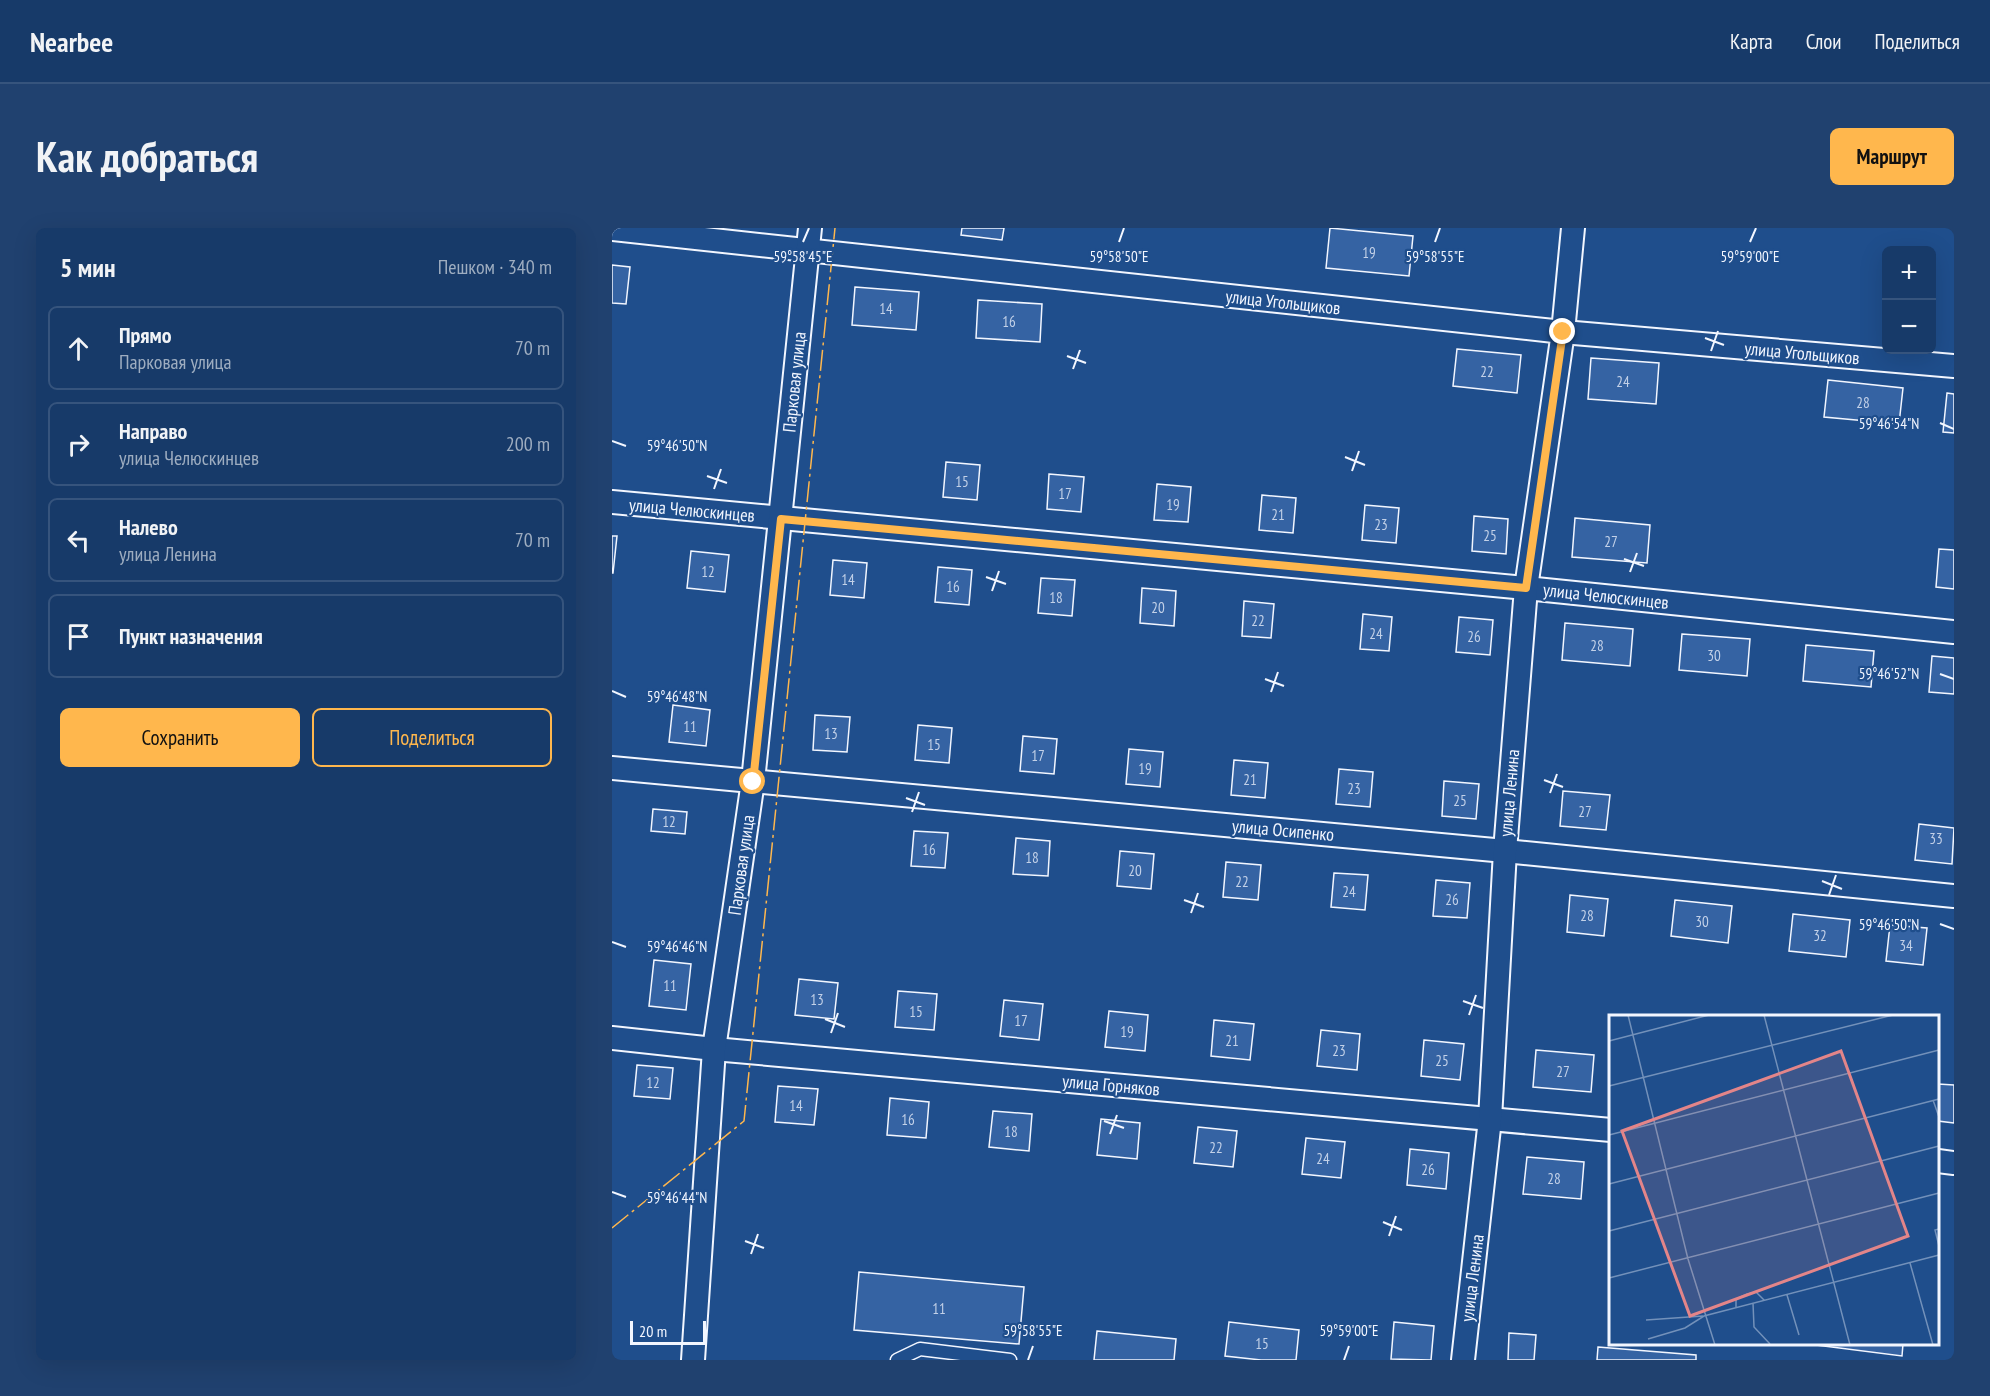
<!DOCTYPE html>
<html lang="ru">
<head>
<meta charset="utf-8">
<style>
  :root { --surface:#173a69; --page:#20416f; --text:#f1f3f6; --muted:#9eadc0; --line:#36547d; --accent:#ffb74d }
  body { margin:0; font-family:"PT Sans Narrow",sans-serif; background:var(--page); color:var(--text) }
  .controls { position:absolute; right:18px; top:18px; display:grid; overflow:hidden; border-radius:9px; box-shadow:0 6px 24px #0002 }
  .controls button { width:54px; height:54px; display:grid; place-items:center; padding:0; border:0; border-bottom:2px solid var(--line); background:var(--surface); color:var(--text); font:30px sans-serif }
  .scale { position:absolute; left:18px; bottom:15px; width:76px; box-sizing:border-box; padding-left:6px; border:3px solid #f2f6ff; border-top:0; font-size:16px; line-height:21px; white-space:nowrap; color:#f2f6ff; -webkit-text-stroke:4px #1f4e8c; paint-order:stroke }
  .stop { position:absolute; width:18px; height:18px; margin:-14px; border:4px solid #ffb74d; border-radius:50%; background:#fff }
  .stop.end { background:#ffb74d; border-color:#fff; box-shadow:0 2px 6px #0008 }
  .list { margin:0; padding:0; list-style:none }
  h2 { display:flex; justify-content:space-between; align-items:center; height:78px; margin:0; padding:0 24px; font-size:26px }
  h2 small { font-size:20px; font-weight:400; color:var(--muted) }
  .list li { display:grid; grid-template-columns:39px 1fr auto; gap:18px; align-items:center; box-sizing:border-box; height:84px; margin:0 12px 12px; padding:0 12px; border:2px solid var(--line); border-radius:9px }
  .list b { display:block; font-size:22px; white-space:nowrap }
  .list p { margin:0; font-size:20px; white-space:nowrap; color:var(--muted) }
  .list em { font-size:20px; font-style:normal; color:var(--muted) }
  .actions { display:flex; gap:12px; padding:18px 24px }
  .actions a { flex:1; padding:14px 0; border:2px solid var(--accent); border-radius:9px; text-align:center; font-size:21px; color:var(--accent) }
  .actions .main { background:var(--accent); color:#111 }
  .icon { flex:none; width:33px; height:33px; fill:none; stroke:currentColor; stroke-width:2; stroke-linecap:round; stroke-linejoin:round }
  .map { position:relative; flex:none; width:1342px; height:1132px; overflow:hidden; border-radius:9px }
  header { display:flex; align-items:center; gap:36px; box-sizing:border-box; height:84px; padding:0 30px; background:var(--surface); border-bottom:2px solid var(--line) }
  header strong { font-size:28px }
  nav { display:flex; gap:33px; margin-inline-start:auto; font-size:21px }
  .intro { display:flex; align-items:center; justify-content:space-between; box-sizing:border-box; height:144px; padding:0 36px }
  h1 { margin:0; font-size:42px }
  .button { padding:15px 27px; border-radius:9px; background:var(--accent); color:#111; font-size:21px; font-weight:700 }
  main { display:flex; gap:36px; padding:0 36px }
  aside { flex:1; background:var(--surface); border-radius:9px; box-shadow:0 6px 24px #0002 }
  .map>svg:first-child { display:block }
  .building { fill:#3563a3; stroke:#f2f6ff; stroke-width:1.5 }
  .lines { fill:none; stroke-linecap:round; stroke-linejoin:round }
  .service-casing { stroke:#f2f6ff; stroke-width:15 }
  .minor-casing { stroke:#f2f6ff; stroke-width:26 }
  .service { stroke:#1f4e8c; stroke-width:12 }
  .minor { stroke:#1f4e8c; stroke-width:22 }
  .power { stroke:#ffb74d; stroke-width:1.5; stroke-dasharray:21 4.5 3 4.5; stroke-linecap:butt }
  .route { stroke:#ffb74d; stroke-width:8 }
  .ticks { fill:none; stroke:#f2f6ff; stroke-width:2 }
  .labels { text-anchor:middle; dominant-baseline:central; stroke-width:4.5; stroke-linejoin:round; paint-order:stroke }
  .number-label { font-size:15px; fill:#c3d1e8 }
  .street-label { font-size:18px; fill:#f2f6ff; stroke:#1f4e8c }
  .inset-road { fill:none; stroke:#7391ba; stroke-width:1.5 }
  .view { fill:#e38589; fill-opacity:0.15; stroke:#e38589; stroke-width:3 }
  .inset-edge { fill:none; stroke:#f2f6ff; stroke-width:3 }
  .ticks-label { font-size:15px; text-anchor:middle; fill:#f2f6ff; stroke:#1f4e8c; stroke-width:4.5; stroke-linejoin:round; paint-order:stroke }
</style>
</head>
<body>
<header>
<strong>Nearbee</strong>
<nav><a>Карта</a><a>Слои</a><a>Поделиться</a></nav>
</header>
<div class="intro"><h1>Как добраться</h1><a class="button">Маршрут</a></div>
<main>
<aside>
<h2>5 мин<small>Пешком · 340 m</small></h2>
<ul class="list">
<li><svg class="icon" aria-label="ahead" viewBox="0 0 24 24"><path d="M12 20V5M6 11l6-6 6 6"/></svg><div><b>Прямо</b><p>Парковая улица</p></div><em>70 m</em></li>
<li><svg class="icon" aria-label="right" viewBox="0 0 24 24"><path d="M7 20v-9h11M14 6l5 5-5 5"/></svg><div><b>Направо</b><p>улица Челюскинцев</p></div><em>200 m</em></li>
<li><svg class="icon" aria-label="left" viewBox="0 0 24 24"><path d="M17 20v-9H6M10 6l-5 5 5 5"/></svg><div><b>Налево</b><p>улица Ленина</p></div><em>70 m</em></li>
<li><svg class="icon" aria-label="arrive" viewBox="0 0 24 24"><path d="M6 21V4h12l-3 4 3 4H6"/></svg><div><b>Пункт назначения</b></div></li>
</ul>
<div class="actions"><a class="main">Сохранить</a><a>Поделиться</a></div>
</aside>
<div class="map">
<svg width="1342" height="1132" viewBox="0 0 1342 1132">
  <rect width="100%" height="100%" fill="#1f4e8c"/>
  <g class="building">
    <path d="M350 0H392L390 12 349 7Z"/>
    <path d="M718 0 801 8 797 48 714 40Z"/>
    <path d="M0 37 18 39 14 76 0 75Z"/>
    <path d="M243 59 307 64 304 102 240 97Z"/>
    <path d="M366 72 430 76 428 114 364 110Z"/>
    <path d="M845 121 909 127 905 165 841 158Z"/>
    <path d="M979 130 1047 135 1044 176 976 171Z"/>
    <path d="M1216 152 1291 160 1287 196 1212 189Z"/>
    <path d="M1335 165 1342 166V205L1331 204Z"/>
    <path d="M334 234 368 237 365 272 331 269Z"/>
    <path d="M437 246 472 249 469 284 435 281Z"/>
    <path d="M545 256 579 259 576 294 542 292Z"/>
    <path d="M650 267 684 270 681 305 647 302Z"/>
    <path d="M753 277 787 280 784 315 750 312Z"/>
    <path d="M862 288 896 291 894 326 860 323Z"/>
    <path d="M963 290 1038 297 1035 335 960 329Z"/>
    <path d="M0 308H5L1 345H0Z"/>
    <path d="M1327 321 1342 322V361L1324 359Z"/>
    <path d="M79 323 117 327 113 364 75 360Z"/>
    <path d="M221 332 255 335 252 370 218 367Z"/>
    <path d="M326 339 360 342 357 377 323 374Z"/>
    <path d="M429 350 463 352 460 388 426 385Z"/>
    <path d="M530 360 564 363 562 398 528 395Z"/>
    <path d="M632 373 662 376 659 410 630 408Z"/>
    <path d="M751 386 780 389 777 423 748 421Z"/>
    <path d="M847 389 881 392 878 427 844 424Z"/>
    <path d="M953 395 1021 401 1018 438 950 432Z"/>
    <path d="M1070 406 1138 411 1135 448 1067 442Z"/>
    <path d="M1194 417 1262 423 1259 459 1191 453Z"/>
    <path d="M1320 428 1342 430V466L1317 464Z"/>
    <path d="M61 477 98 482 94 518 57 514Z"/>
    <path d="M203 487 238 489 235 524 201 522Z"/>
    <path d="M306 497 340 500 337 535 303 532Z"/>
    <path d="M411 508 445 511 442 546 408 543Z"/>
    <path d="M517 521 551 524 548 559 514 556Z"/>
    <path d="M622 532 656 535 653 570 619 567Z"/>
    <path d="M727 541 761 544 758 579 724 576Z"/>
    <path d="M832 553 867 556 864 591 830 588Z"/>
    <path d="M951 563 998 567 994 602 948 598Z"/>
    <path d="M41 581 75 584 73 606 39 603Z"/>
    <path d="M1307 596 1342 600 1340 636 1303 632Z"/>
    <path d="M302 603 336 605 333 640 299 638Z"/>
    <path d="M404 610 438 613 436 648 401 646Z"/>
    <path d="M508 623 542 626 539 661 505 658Z"/>
    <path d="M614 634 649 637 646 672 611 669Z"/>
    <path d="M722 645 756 647 753 682 719 679Z"/>
    <path d="M824 652 858 655 855 690 821 688Z"/>
    <path d="M958 667 996 671 992 708 955 704Z"/>
    <path d="M1063 672 1120 678 1116 715 1059 708Z"/>
    <path d="M1181 686 1238 692 1234 729 1177 723Z"/>
    <path d="M1278 697 1315 700 1311 737 1274 733Z"/>
    <path d="M42 732 79 736 74 782 37 778Z"/>
    <path d="M187 751 226 755 222 791 183 787Z"/>
    <path d="M286 763 325 766 322 802 283 799Z"/>
    <path d="M392 772 431 776 427 812 388 808Z"/>
    <path d="M497 783 536 787 533 823 493 819Z"/>
    <path d="M602 792 642 796 638 832 599 828Z"/>
    <path d="M709 802 748 806 745 842 705 838Z"/>
    <path d="M812 812 852 816 848 852 809 848Z"/>
    <path d="M924 822 982 827 979 864 921 859Z"/>
    <path d="M25 837 61 840 58 871 22 868Z"/>
    <path d="M1326 856 1342 857V895L1326 893Z"/>
    <path d="M166 858 206 861 202 897 163 894Z"/>
    <path d="M278 870 317 874 314 910 275 907Z"/>
    <path d="M381 883 420 886 417 923 377 919Z"/>
    <path d="M489 891 528 895 525 931 485 927Z"/>
    <path d="M586 899 625 903 621 939 582 935Z"/>
    <path d="M694 910 733 914 729 950 690 946Z"/>
    <path d="M798 921 837 925 834 961 795 957Z"/>
    <path d="M915 929 972 934 969 971 911 966Z"/>
    <path d="M247 1044 412 1059 407 1116 242 1102Z"/>
    <path d="M617 1094 687 1102 684 1132H649L613 1128Z"/>
    <path d="M782 1094 822 1098 819 1132 779 1131Z"/>
    <path d="M485 1103 564 1111 562 1132H482Z"/>
    <path d="M897 1105 924 1107 922 1132H896Z"/>
    <path d="M1196 1116H1291L1290 1128Z"/>
    <path d="M986 1119 1084 1127V1132H985Z"/>
  </g>
  <g class="lines">
    <g class="service-casing">
      <path id="service" d="M285 1132 308 1121 398 1132"/>
    </g>
    <g class="minor-casing">
      <g id="minor">
        <path d="M0 1 951 104 1342 138"/>
        <path d="M0 274 914 360 1342 404"/>
        <path d="M0 540 893 623 1342 668"/>
        <path d="M0 810 102 821 999 902"/>
        <path d="M1326 933 1342 935"/>
        <path d="M81 1132 102 821 141 553 198 0"/>
        <path d="M851 1132 878 891 893 623 914 360 951 104 961 0"/>
      </g>
    </g>
    <use href="#service" class="service"/>
    <use href="#minor" class="minor"/>
    <path class="power" d="M0 1000 132 893 223 0"/>
  </g>
  <g class="lines">
    <path class="route" d="M141 554 169 291 914 360 951 104"/>
  </g>
  <path class="ticks" d="M191 14 197 0M507 14 512 0M823 14 828 0M1138 14 1144 0M1093 110 1112 117M1099 123 1106 103M455 128 474 135M461 141 468 122M1328 195 1342 201M0 213 14 218M733 229 753 237M740 243 747 223M95 248 115 255M102 261 109 241M1012 331 1032 338M1018 344 1025 325M374 349 394 356M380 363 387 343M1328 446 1342 451M653 451 672 458M0 463 14 469M659 464 666 444M932 552 951 559M938 565 945 546M294 570 313 577M300 584 307 564M1210 653 1230 661M1217 667 1224 647M572 672 592 679M579 685 586 665M1328 696 1342 701M0 714 14 719M851 773 871 780M857 787 864 767M213 791 233 799M219 805 226 785M492 893 512 900M498 906 505 887M0 964 14 969M771 994 790 1002M777 1008 784 988M133 1013 152 1020M139 1026 146 1006M416 1132 421 1118M732 1132 737 1118"/>
  <g class="labels">
    <g class="number-label">
      <text x="757" y="24">19</text>
      <text x="274" y="80">14</text>
      <text x="397" y="93">16</text>
      <text x="875" y="143">22</text>
      <text x="1011" y="153">24</text>
      <text x="1251" y="174">28</text>
      <text x="350" y="253">15</text>
      <text x="453" y="265">17</text>
      <text x="561" y="276">19</text>
      <text x="666" y="286">21</text>
      <text x="769" y="296">23</text>
      <text x="878" y="307">25</text>
      <text x="999" y="313">27</text>
      <text x="96" y="343">12</text>
      <text x="236" y="351">14</text>
      <text x="341" y="358">16</text>
      <text x="444" y="369">18</text>
      <text x="546" y="379">20</text>
      <text x="646" y="392">22</text>
      <text x="764" y="405">24</text>
      <text x="862" y="408">26</text>
      <text x="985" y="417">28</text>
      <text x="1102" y="427">30</text>
      <text x="78" y="498">11</text>
      <text x="219" y="505">13</text>
      <text x="322" y="516">15</text>
      <text x="426" y="527">17</text>
      <text x="533" y="540">19</text>
      <text x="638" y="551">21</text>
      <text x="742" y="560">23</text>
      <text x="848" y="572">25</text>
      <text x="973" y="583">27</text>
      <text x="57" y="593">12</text>
      <text x="1324" y="610">33</text>
      <text x="317" y="621">16</text>
      <text x="420" y="629">18</text>
      <text x="523" y="642">20</text>
      <text x="630" y="653">22</text>
      <text x="737" y="663">24</text>
      <text x="840" y="671">26</text>
      <text x="975" y="687">28</text>
      <text x="1090" y="693">30</text>
      <text x="1208" y="707">32</text>
      <text x="1294" y="717">34</text>
      <text x="58" y="757">11</text>
      <text x="205" y="771">13</text>
      <text x="304" y="783">15</text>
      <text x="409" y="792">17</text>
      <text x="515" y="803">19</text>
      <text x="620" y="812">21</text>
      <text x="727" y="822">23</text>
      <text x="830" y="832">25</text>
      <text x="951" y="843">27</text>
      <text x="41" y="854">12</text>
      <text x="184" y="877">14</text>
      <text x="296" y="891">16</text>
      <text x="399" y="903">18</text>
      <text x="604" y="919">22</text>
      <text x="711" y="930">24</text>
      <text x="816" y="941">26</text>
      <text x="942" y="950">28</text>
      <text x="327" y="1080">11</text>
      <text x="650" y="1115">15</text>
    </g>
    <g class="street-label">
      <text transform="translate(671 74) rotate(6)">улица Угольщиков</text>
      <text transform="translate(1190 125) rotate(5)">улица Угольщиков</text>
      <text transform="translate(182 154) rotate(-84)">Парковая улица</text>
      <text transform="translate(80 282) rotate(5)">улица Челюскинцев</text>
      <text transform="translate(994 368) rotate(6)">улица Челюскинцев</text>
      <text transform="translate(897 565) rotate(-85)">улица Ленина</text>
      <text transform="translate(671 602) rotate(5)">улица Осипенко</text>
      <text transform="translate(129 637) rotate(-82)">Парковая улица</text>
      <text transform="translate(499 857) rotate(5)">улица Горняков</text>
      <text transform="translate(860 1050) rotate(-83)">улица Ленина</text>
    </g>
  </g>
  <g transform="translate(997 787)">
    <rect width="330" height="330" fill="#1f4e8c"/>
    <path class="inset-road" d="M19 0 79 244 106 330M155 0 241 330M0 26 100 0M0 71 284 0M324 85 330 102M0 120 330 35M0 169 330 84M330 214 326 215 330 231M0 216 330 131M301 248 324 330M0 263 330 178M178 280 190 320M144 288 145 312 161 329M127 293V284L138 279 147 277 155 285M37 305 94 301M39 324 76 313 95 301 330 240"/>
    <path class="view" d="M232 36 299 221 81 301 13 116Z"/>
    <rect width="330" height="330" class="inset-edge"/>
  </g>
  <g class="ticks-label">
    <text x="191" y="34">59°58'45"E</text>
    <text x="507" y="34">59°58'50"E</text>
    <text x="823" y="34">59°58'55"E</text>
    <text x="1138" y="34">59°59'00"E</text>
    <text x="1277" y="201">59°46'54"N</text>
    <text x="65" y="223">59°46'50"N</text>
    <text x="1277" y="451">59°46'52"N</text>
    <text x="65" y="474">59°46'48"N</text>
    <text x="1277" y="702">59°46'50"N</text>
    <text x="65" y="724">59°46'46"N</text>
    <text x="65" y="975">59°46'44"N</text>
    <text x="421" y="1108">59°58'55"E</text>
    <text x="737" y="1108">59°59'00"E</text>
  </g>
</svg>
<div class="controls">
<button>+</button>
<button>−</button>
</div>
<div class="scale">20 m</div>
<div class="stop" style="left:141px;top:554px"></div>
<div class="stop end" style="left:951px;top:104px"></div>
</div>
</main>
</body>
</html>
